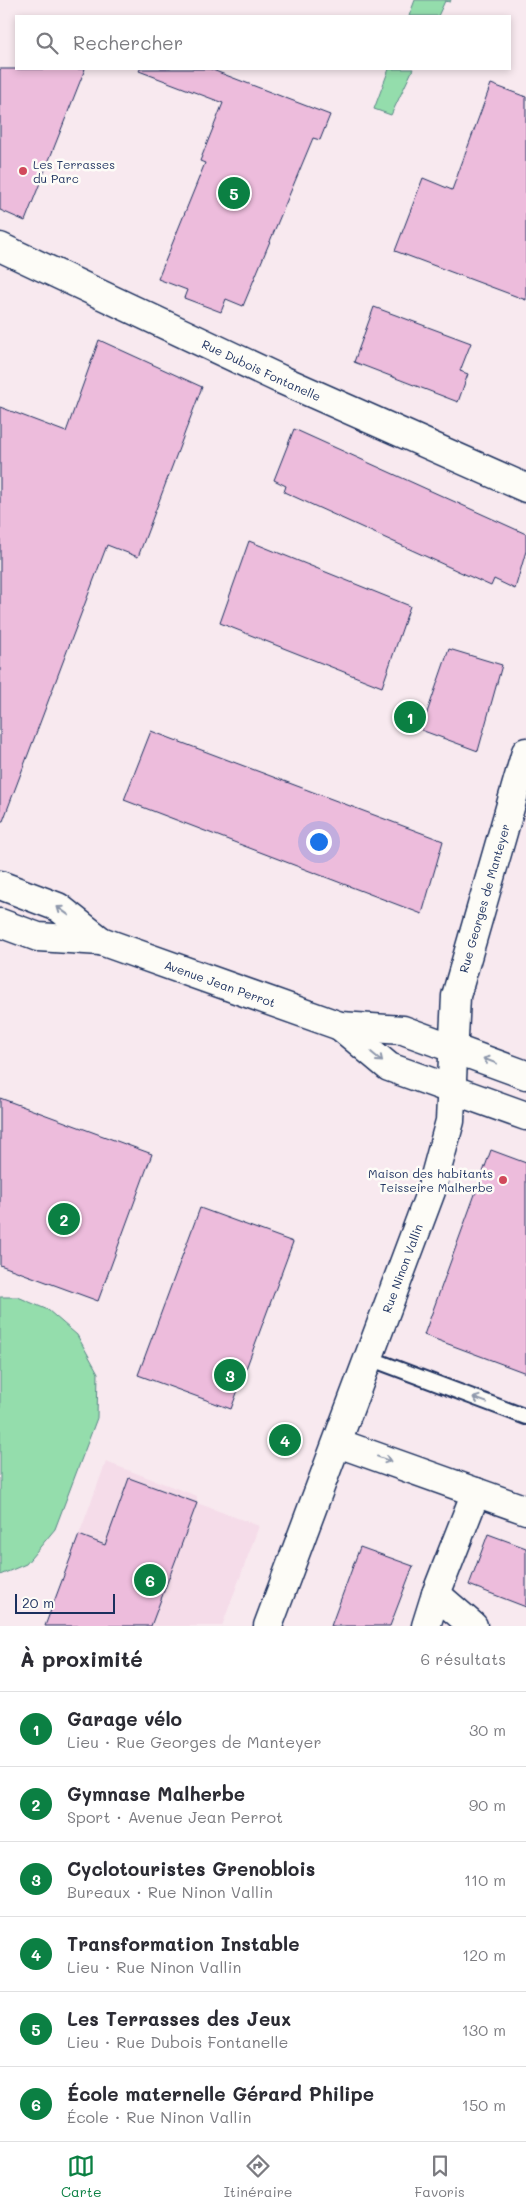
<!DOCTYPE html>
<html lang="fr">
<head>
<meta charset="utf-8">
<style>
  :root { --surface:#fff; --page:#f7f7f7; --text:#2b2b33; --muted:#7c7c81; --line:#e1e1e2; --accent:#0b8043 }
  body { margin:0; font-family:Mali,sans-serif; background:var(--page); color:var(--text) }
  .scale { position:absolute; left:15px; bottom:12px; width:100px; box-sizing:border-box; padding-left:5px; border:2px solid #1b2f5e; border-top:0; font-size:14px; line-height:18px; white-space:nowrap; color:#1b2f5e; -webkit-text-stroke:4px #fdfcf7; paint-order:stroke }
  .you { position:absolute; left:318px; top:841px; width:18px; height:18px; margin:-12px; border:4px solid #fff; border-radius:50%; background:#1a73e8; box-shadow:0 0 0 8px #1a73e833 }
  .badge { display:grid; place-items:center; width:32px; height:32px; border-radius:50%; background:var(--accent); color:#fff; font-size:16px; font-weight:700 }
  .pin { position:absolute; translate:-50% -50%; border:2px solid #fff; box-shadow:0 1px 5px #0006 }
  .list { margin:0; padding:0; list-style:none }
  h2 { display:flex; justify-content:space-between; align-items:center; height:65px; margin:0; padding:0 20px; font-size:21px }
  h2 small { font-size:16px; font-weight:400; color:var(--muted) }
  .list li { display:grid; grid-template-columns:32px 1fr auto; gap:15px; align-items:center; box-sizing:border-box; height:75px; padding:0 20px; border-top:1px solid var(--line) }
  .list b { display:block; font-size:19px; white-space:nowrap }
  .list p { margin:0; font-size:16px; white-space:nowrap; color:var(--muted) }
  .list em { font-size:16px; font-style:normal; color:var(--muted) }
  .icon { flex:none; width:28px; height:28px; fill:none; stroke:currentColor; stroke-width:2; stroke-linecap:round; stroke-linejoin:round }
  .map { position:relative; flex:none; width:526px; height:1626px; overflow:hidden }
  .search { position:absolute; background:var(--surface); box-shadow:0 2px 8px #0003; left:15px; right:15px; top:15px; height:55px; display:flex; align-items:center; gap:12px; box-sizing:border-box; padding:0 18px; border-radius:0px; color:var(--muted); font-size:19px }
  .sheet { height:515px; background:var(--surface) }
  nav { display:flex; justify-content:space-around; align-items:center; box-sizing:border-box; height:70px; border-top:1px solid var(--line); background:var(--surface); font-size:14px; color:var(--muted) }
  nav a { display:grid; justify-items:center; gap:2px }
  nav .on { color:var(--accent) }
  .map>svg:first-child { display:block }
  .built { fill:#f5dce9 }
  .green { fill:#94ddac; stroke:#588685 }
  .building { fill:#edbcdc; stroke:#1b2f5e }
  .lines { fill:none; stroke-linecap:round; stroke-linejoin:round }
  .lane-casing { stroke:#1b2f5e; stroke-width:18 }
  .street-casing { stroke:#1b2f5e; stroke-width:31 }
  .secondary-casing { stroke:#1b2f5e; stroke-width:31 }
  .lane { stroke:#fdfcf7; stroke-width:14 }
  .street { stroke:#fdfcf7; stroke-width:28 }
  .secondary { stroke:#fdfcf7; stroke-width:28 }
  .oneway { stroke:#8c96aa }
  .poi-dot { fill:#d1495b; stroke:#fdfcf7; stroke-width:2 }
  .labels { text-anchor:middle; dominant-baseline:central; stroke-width:5; stroke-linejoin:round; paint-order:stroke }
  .poi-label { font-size:12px; fill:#1b2f5e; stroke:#fdfcf7; text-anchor:start }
  .street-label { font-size:12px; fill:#1b2f5e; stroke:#fdfcf7 }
</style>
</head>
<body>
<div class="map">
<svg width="526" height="1626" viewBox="0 0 526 1626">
  <rect width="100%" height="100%" fill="#f8e9ef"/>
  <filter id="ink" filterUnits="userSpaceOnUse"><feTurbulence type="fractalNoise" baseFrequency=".02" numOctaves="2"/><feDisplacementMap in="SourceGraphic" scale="10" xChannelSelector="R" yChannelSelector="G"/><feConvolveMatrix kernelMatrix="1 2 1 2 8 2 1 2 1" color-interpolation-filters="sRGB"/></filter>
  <g filter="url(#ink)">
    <path class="built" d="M106 1462 197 1496V1503L259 1526 222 1626H45Z"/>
    <g class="green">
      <path d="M415 0H451L450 2 445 1 438 16H409Z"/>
      <path d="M389 69H413L391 115 374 109Z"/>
      <path d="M0 1297H18L48 1310 77 1335 98 1373 97 1418 55 1529 26 1564 0 1575Z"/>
    </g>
    <g class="building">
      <path d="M0 69H85L25 221 0 210Z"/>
      <path d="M140 69H210L330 115 320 140 313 138 243 306 226 299 221 312 184 298 187 290 158 279 205 163 200 161 223 103 139 71Z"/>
      <path d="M491 84 526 97V300L395 251 423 178 452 190Z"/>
      <path d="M374 307 471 343 460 371 468 374 458 402 354 362Z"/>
      <path d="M99 340 202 387 138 557 107 545 3 821H0V407L66 432Z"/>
      <path d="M294 429 526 534V551L515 589 494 579 491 586 284 492 286 486 274 480Z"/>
      <path d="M249 541 410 606 382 687 220 623Z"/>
      <path d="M449 649 502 665 478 751 421 730Z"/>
      <path d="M151 731 443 841 422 914 124 800Z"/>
      <path d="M0 1098 152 1154 98 1301 0 1265Z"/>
      <path d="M491 1150 526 1163V1373L424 1335Z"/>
      <path d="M200 1208 293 1242 231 1409 138 1375Z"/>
      <path d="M129 1478 197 1503 151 1626H45L79 1535 105 1545Z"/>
      <path d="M488 1534 526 1548V1607L469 1585Z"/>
      <path d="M360 1547 413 1566 390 1626H331Z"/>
    </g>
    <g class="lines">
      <g class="lane-casing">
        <path id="lane" d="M369 1358 526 1417"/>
      </g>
      <g class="street-casing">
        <g id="street">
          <path id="s1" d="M0 247 280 379 526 488"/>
          <path d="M338 1443 526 1510"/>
          <path id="s2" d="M268 1626 431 1191 450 1121 456 996 526 752"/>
          <path d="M426 1626 436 1594"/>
          <path d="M473 1626 436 1594 476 1492"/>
        </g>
      </g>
      <g class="secondary-casing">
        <g id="secondary">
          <path d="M0 885 58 907 101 941"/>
          <path id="s3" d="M0 923 38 937 101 941 340 1026 403 1030 526 1075"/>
          <path d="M340 1026 389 1067 526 1116"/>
        </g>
      </g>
      <use href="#lane" class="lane"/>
      <use href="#street" class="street"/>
      <use href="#secondary" class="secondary"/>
    </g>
    <defs><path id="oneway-shaft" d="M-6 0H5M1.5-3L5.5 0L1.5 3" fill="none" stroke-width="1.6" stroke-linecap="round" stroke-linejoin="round" transform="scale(1.25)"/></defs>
    <g class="oneway">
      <use href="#oneway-shaft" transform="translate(63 911) rotate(-144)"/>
      <use href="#oneway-shaft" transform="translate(377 1057) rotate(40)"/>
      <use href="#oneway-shaft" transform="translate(490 1061) rotate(-159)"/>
      <use href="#oneway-shaft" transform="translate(480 1400) rotate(-160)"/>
      <use href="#oneway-shaft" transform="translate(384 1459) rotate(20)"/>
    </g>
  </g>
  <g class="poi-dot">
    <circle cx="23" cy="171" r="5"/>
    <circle cx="503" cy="1180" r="5"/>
  </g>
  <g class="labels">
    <g class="poi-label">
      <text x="33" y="164">Les Terrasses<tspan x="33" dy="14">du Parc</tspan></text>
      <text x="493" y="1173" text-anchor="end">Maison des habitants<tspan x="493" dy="14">Teisseire Malherbe</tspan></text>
    </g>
    <g class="street-label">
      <text stroke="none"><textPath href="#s1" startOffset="289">Rue Dubois Fontanelle</textPath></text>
      <text stroke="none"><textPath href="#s2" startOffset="764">Rue Georges de Manteyer</textPath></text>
      <text stroke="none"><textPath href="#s3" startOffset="230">Avenue Jean Perrot</textPath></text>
      <text stroke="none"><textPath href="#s2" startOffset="382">Rue Ninon Vallin</textPath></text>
    </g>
  </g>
</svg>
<div class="scale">20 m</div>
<div class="you"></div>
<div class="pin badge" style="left:410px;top:717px">1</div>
<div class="pin badge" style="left:64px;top:1219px">2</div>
<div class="pin badge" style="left:230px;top:1375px">3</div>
<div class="pin badge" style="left:285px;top:1440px">4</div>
<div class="pin badge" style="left:234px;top:193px">5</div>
<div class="pin badge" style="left:150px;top:1580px">6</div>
<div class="search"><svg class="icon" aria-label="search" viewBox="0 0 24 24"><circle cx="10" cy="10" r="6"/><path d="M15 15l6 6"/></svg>Rechercher</div>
</div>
<section class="sheet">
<h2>À proximité<small>6 résultats</small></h2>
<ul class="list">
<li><span class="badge">1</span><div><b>Garage vélo</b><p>Lieu · Rue Georges de Manteyer</p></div><em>30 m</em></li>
<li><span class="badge">2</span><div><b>Gymnase Malherbe</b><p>Sport · Avenue Jean Perrot</p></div><em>90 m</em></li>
<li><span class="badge">3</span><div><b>Cyclotouristes Grenoblois</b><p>Bureaux · Rue Ninon Vallin</p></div><em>110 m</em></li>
<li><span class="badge">4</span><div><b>Transformation Instable</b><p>Lieu · Rue Ninon Vallin</p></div><em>120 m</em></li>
<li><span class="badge">5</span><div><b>Les Terrasses des Jeux</b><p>Lieu · Rue Dubois Fontanelle</p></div><em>130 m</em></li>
<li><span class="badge">6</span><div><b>École maternelle Gérard Philipe</b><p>École · Rue Ninon Vallin</p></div><em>150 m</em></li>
</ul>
</section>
<nav>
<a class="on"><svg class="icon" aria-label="map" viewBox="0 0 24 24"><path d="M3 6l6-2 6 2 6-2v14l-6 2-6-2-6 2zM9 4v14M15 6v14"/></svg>Carte</a>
<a><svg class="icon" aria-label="directions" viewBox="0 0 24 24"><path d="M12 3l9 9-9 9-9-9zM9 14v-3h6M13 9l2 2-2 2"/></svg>Itinéraire</a>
<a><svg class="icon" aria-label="saved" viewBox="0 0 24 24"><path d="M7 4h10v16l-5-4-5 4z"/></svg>Favoris</a>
</nav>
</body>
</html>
